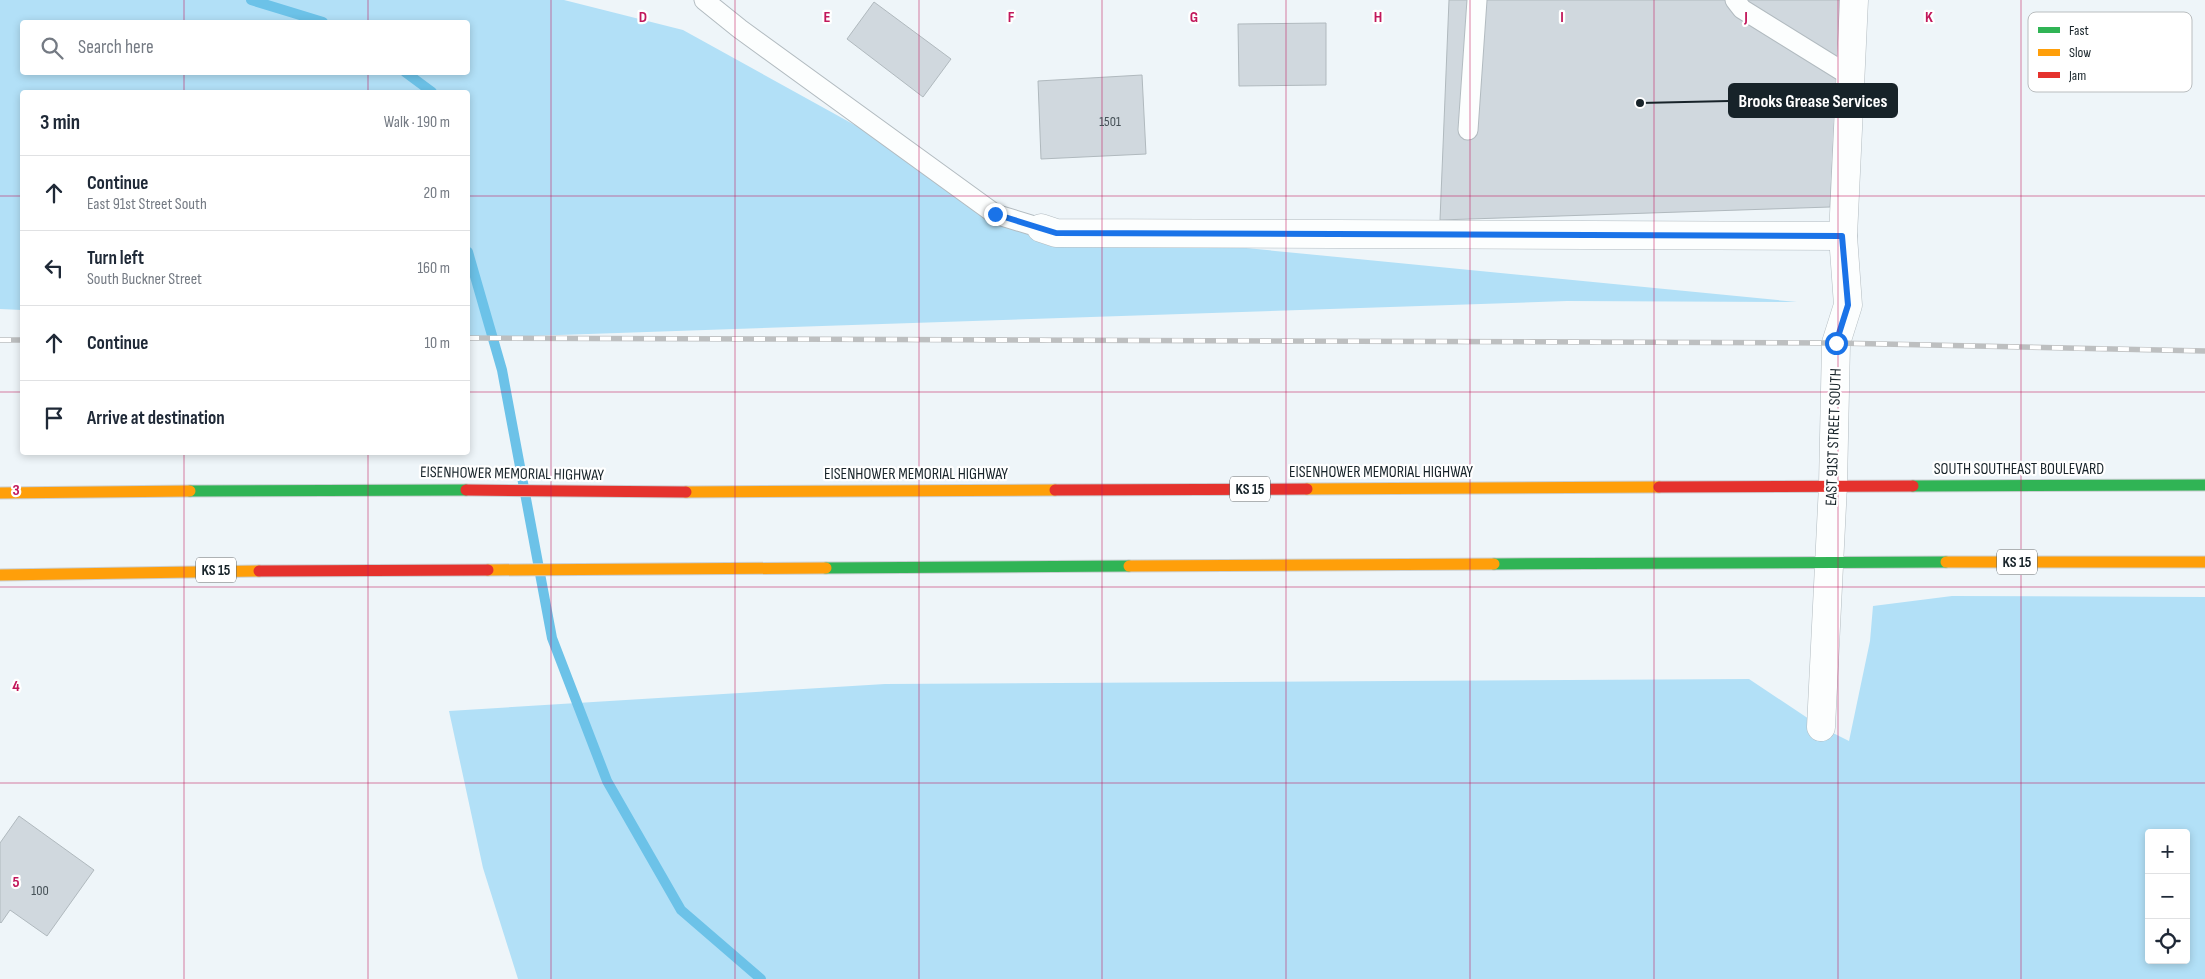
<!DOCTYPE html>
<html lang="en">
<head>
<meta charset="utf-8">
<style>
  :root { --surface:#fff; --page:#f6f6f7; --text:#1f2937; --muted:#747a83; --line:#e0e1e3 }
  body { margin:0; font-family:"Sofia Sans Condensed",sans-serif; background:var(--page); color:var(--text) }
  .controls { position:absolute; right:15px; bottom:15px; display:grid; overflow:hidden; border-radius:5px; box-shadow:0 2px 8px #0003 }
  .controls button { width:45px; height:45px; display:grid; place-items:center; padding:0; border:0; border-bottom:1px solid var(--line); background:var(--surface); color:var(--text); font:25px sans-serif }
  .stop { position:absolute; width:15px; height:15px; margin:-11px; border:4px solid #1a73e8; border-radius:50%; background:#fff }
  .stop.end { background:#1a73e8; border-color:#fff; box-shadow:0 1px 5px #0008 }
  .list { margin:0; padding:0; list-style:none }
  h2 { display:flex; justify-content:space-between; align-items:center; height:65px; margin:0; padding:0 20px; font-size:21px }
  h2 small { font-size:16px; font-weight:400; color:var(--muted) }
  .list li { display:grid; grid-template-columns:32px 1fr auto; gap:15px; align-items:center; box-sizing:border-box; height:75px; padding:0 20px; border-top:1px solid var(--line) }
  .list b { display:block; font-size:19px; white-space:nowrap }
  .list p { margin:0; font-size:16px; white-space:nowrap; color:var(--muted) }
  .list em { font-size:16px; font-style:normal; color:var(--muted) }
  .icon { flex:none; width:28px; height:28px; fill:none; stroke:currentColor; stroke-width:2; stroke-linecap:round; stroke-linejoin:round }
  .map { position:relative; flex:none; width:2205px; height:979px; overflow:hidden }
  .search { position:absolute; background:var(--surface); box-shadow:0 2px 8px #0003; left:20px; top:20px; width:450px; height:55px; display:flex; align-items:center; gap:12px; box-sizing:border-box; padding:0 18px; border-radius:5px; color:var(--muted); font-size:19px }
  .panel { position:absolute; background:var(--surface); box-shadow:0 2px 8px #0003; left:20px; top:90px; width:450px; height:365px; border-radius:5px }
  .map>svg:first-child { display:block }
  .green { fill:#b2e0f7; fill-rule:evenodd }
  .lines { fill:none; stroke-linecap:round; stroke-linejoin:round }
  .stream { stroke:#6cc2e8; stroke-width:10 }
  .building { fill:#d0d8de; stroke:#b0b9be }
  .lane-casing { stroke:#b2bbc0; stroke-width:21 }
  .street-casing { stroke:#b2bbc0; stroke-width:29 }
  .fast-casing { stroke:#cacfd2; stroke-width:13 }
  .slow-casing { stroke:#cacfd2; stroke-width:13 }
  .jam-casing { stroke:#cacfd2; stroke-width:13 }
  .lane { stroke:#fcfefe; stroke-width:19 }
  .street { stroke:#fcfefe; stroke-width:28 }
  .fast { stroke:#30b455; stroke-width:11 }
  .slow { stroke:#ff9f0a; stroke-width:11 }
  .jam { stroke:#e5322d; stroke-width:11 }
  .rail-casing { stroke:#bdbfc0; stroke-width:5.5 }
  .rail { stroke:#fff; stroke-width:4; stroke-dasharray:11; stroke-linecap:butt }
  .route { stroke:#1a73e8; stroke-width:6 }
  .grid { fill:none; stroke:#c2185b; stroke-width:1; stroke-opacity:0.55 }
  .labels { text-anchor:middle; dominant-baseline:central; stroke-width:4.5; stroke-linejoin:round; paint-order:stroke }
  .number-label { font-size:14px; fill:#455056 }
  .shield { fill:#fff; stroke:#5d6569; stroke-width:1 }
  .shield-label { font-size:15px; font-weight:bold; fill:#172329 }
  .street-label { font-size:16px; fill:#172329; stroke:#fff }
  .key { fill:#fff; stroke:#b9bdbf; stroke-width:1 }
  .key-label { font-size:14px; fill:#172329 }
  .grid-label { font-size:16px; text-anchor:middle; font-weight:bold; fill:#c2185b; stroke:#fff; stroke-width:4.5; stroke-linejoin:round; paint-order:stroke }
  .leader { fill:none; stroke:#172329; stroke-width:2 }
  .callout-dot { fill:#172329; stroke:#fff; stroke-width:2 }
  .callout { fill:#172329; stroke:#172329; stroke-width:2 }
  .callout-label { font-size:18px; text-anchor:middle; font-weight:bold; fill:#fff }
</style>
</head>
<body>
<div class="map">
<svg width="2205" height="979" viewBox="0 0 2205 979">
  <rect width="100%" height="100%" fill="#eef5f9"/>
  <g class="green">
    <path d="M0 0H564L683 30 1041 228 1797 302 1567 301 468 338V92H22V310L0 309ZM22 22H468V72H22Z"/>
    <path d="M1952 596 2205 597V979H518L483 868 449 711 885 684 1749 679 1821 727 1849 741 1870 641 1873 606ZM2149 833H2186V960H2149Z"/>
  </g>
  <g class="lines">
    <g class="stream">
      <path d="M251 0 323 22"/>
      <path d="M405 72 432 92"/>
      <path d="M468 252 502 370 552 638 607 781 681 910 761 979"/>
    </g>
  </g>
  <g class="building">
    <path d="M1449 0H1841L1830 207 1440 220Z"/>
    <path d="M874 2 951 59 923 97 847 39Z"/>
    <path d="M1326 23V85L1239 86 1238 24Z"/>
    <path d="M1142 75 1146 154 1041 159 1038 81Z"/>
    <path d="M19 816 94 870 47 936 10 910 1 923 0 922V843Z"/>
  </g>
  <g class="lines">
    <g class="lane-casing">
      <g id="lane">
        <path d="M704 0 740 29 995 214 1041 228"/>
        <path d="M1735 0 1742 9 1850 76"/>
        <path d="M1468 130 1477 0"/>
      </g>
    </g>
    <g class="street-casing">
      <g id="street">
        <path d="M1041 228 1056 233 1843 236"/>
        <path d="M1821 727 1833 485 1836 343 1848 305 1843 236 1854 0"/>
      </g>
    </g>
    <g class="fast-casing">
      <g id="fast">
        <path d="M1913 486 2205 485"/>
        <path d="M190 491 466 490"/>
        <path d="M1494 564 1946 562"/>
        <path d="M826 568 1129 566"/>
      </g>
    </g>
    <g class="slow-casing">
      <g id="slow">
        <path d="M1307 489 1659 487"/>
        <path d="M686 492 1055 490"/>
        <path d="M0 493 190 491"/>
        <path d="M1946 562H2205"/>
        <path d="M1129 566 1494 564"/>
        <path d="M488 570 826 568"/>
        <path d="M0 575 259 571"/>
      </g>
    </g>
    <g class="jam-casing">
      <g id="jam">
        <path d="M1659 487 1913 486"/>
        <path d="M466 490 686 492"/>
        <path d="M1055 490 1307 489"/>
        <path d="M259 571 488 570"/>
      </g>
    </g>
    <use href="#lane" class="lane"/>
    <use href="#street" class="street"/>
    <use href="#fast" class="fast"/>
    <use href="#slow" class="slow"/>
    <use href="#jam" class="jam"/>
    <g class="rail-casing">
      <g id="rail">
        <path d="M468 338 1836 343 2205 351"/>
        <path d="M0 340H22"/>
      </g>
    </g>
    <use href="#rail" class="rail"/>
  </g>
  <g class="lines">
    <path class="route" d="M995 214 1056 233 1842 236 1848 305 1836 343"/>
  </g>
  <path class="grid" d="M184 0V22M368 0V22M551 0V979M735 0V979M919 0V979M1102 0V979M1286 0V979M1470 0V979M1654 0V979M1838 0V979M2021 0V979M184 72V92M368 72V92M0 196H22M468 196H2205M0 392H22M468 392H2205M184 452V979M368 452V979M0 587H2205M0 783H2205"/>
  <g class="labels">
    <g class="number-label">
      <text x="1110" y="121">1501</text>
      <text x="40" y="890">100</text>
    </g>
    <g class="shield">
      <rect x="1230" y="476.5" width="40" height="25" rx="4"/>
      <rect x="1997" y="549.5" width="40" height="25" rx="4"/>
      <rect x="196" y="557.5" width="40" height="25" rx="4"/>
    </g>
    <g class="shield-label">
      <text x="1250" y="489">KS 15</text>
      <text x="2017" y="562">KS 15</text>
      <text x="216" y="570">KS 15</text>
    </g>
    <g class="street-label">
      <text transform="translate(1834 437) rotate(-88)">EAST 91ST STREET SOUTH</text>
      <text x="2019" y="469">SOUTH SOUTHEAST BOULEVARD</text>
      <text x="1381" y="472">EISENHOWER MEMORIAL HIGHWAY</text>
      <text transform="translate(512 474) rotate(1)">EISENHOWER MEMORIAL HIGHWAY</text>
      <text x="916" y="474">EISENHOWER MEMORIAL HIGHWAY</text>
    </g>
  </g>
  <rect x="2028" y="12" width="164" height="80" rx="8" class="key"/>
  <rect x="2038" y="27" width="22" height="6" fill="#30b455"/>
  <rect x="2038" y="49" width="22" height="7" fill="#ff9f0a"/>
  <rect x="2038" y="72" width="22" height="6" fill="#e5322d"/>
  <g class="key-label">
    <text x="2069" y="35">Fast</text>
    <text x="2069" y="57">Slow</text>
    <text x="2069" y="80">Jam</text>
  </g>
  <g class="grid-label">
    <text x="643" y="22">D</text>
    <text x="827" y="22">E</text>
    <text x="1011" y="22">F</text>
    <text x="1194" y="22">G</text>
    <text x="1378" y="22">H</text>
    <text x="1562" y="22">I</text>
    <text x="1746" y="22">J</text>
    <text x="1929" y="22">K</text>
    <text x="16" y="495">3</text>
    <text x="16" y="691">4</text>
    <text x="16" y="887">5</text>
  </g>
  <path class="leader" d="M1640 103L1729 101"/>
  <circle class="callout-dot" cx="1640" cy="103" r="5"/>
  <rect class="callout" x="1729" y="84" width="168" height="33" rx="5"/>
  <g class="callout-label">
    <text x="1813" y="107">Brooks Grease Services</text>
  </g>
</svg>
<div class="controls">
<button>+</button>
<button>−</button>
<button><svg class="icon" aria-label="locate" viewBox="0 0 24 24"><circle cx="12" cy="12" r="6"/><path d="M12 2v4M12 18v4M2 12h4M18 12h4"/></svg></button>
</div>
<div class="stop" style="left:1836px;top:343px"></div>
<div class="stop end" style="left:995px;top:214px"></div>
<div class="search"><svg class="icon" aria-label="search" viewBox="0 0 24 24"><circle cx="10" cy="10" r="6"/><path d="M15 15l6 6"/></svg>Search here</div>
<section class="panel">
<h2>3 min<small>Walk · 190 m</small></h2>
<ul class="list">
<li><svg class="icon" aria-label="ahead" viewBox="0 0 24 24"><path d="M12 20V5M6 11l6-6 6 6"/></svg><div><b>Continue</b><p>East 91st Street South</p></div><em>20 m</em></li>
<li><svg class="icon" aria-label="left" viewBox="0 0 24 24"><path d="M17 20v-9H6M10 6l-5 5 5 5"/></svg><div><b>Turn left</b><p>South Buckner Street</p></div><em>160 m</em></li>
<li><svg class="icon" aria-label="ahead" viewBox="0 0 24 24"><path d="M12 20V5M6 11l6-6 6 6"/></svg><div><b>Continue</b></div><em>10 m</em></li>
<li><svg class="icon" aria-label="arrive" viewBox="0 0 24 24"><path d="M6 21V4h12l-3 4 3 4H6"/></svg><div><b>Arrive at destination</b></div></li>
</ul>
</section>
</div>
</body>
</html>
